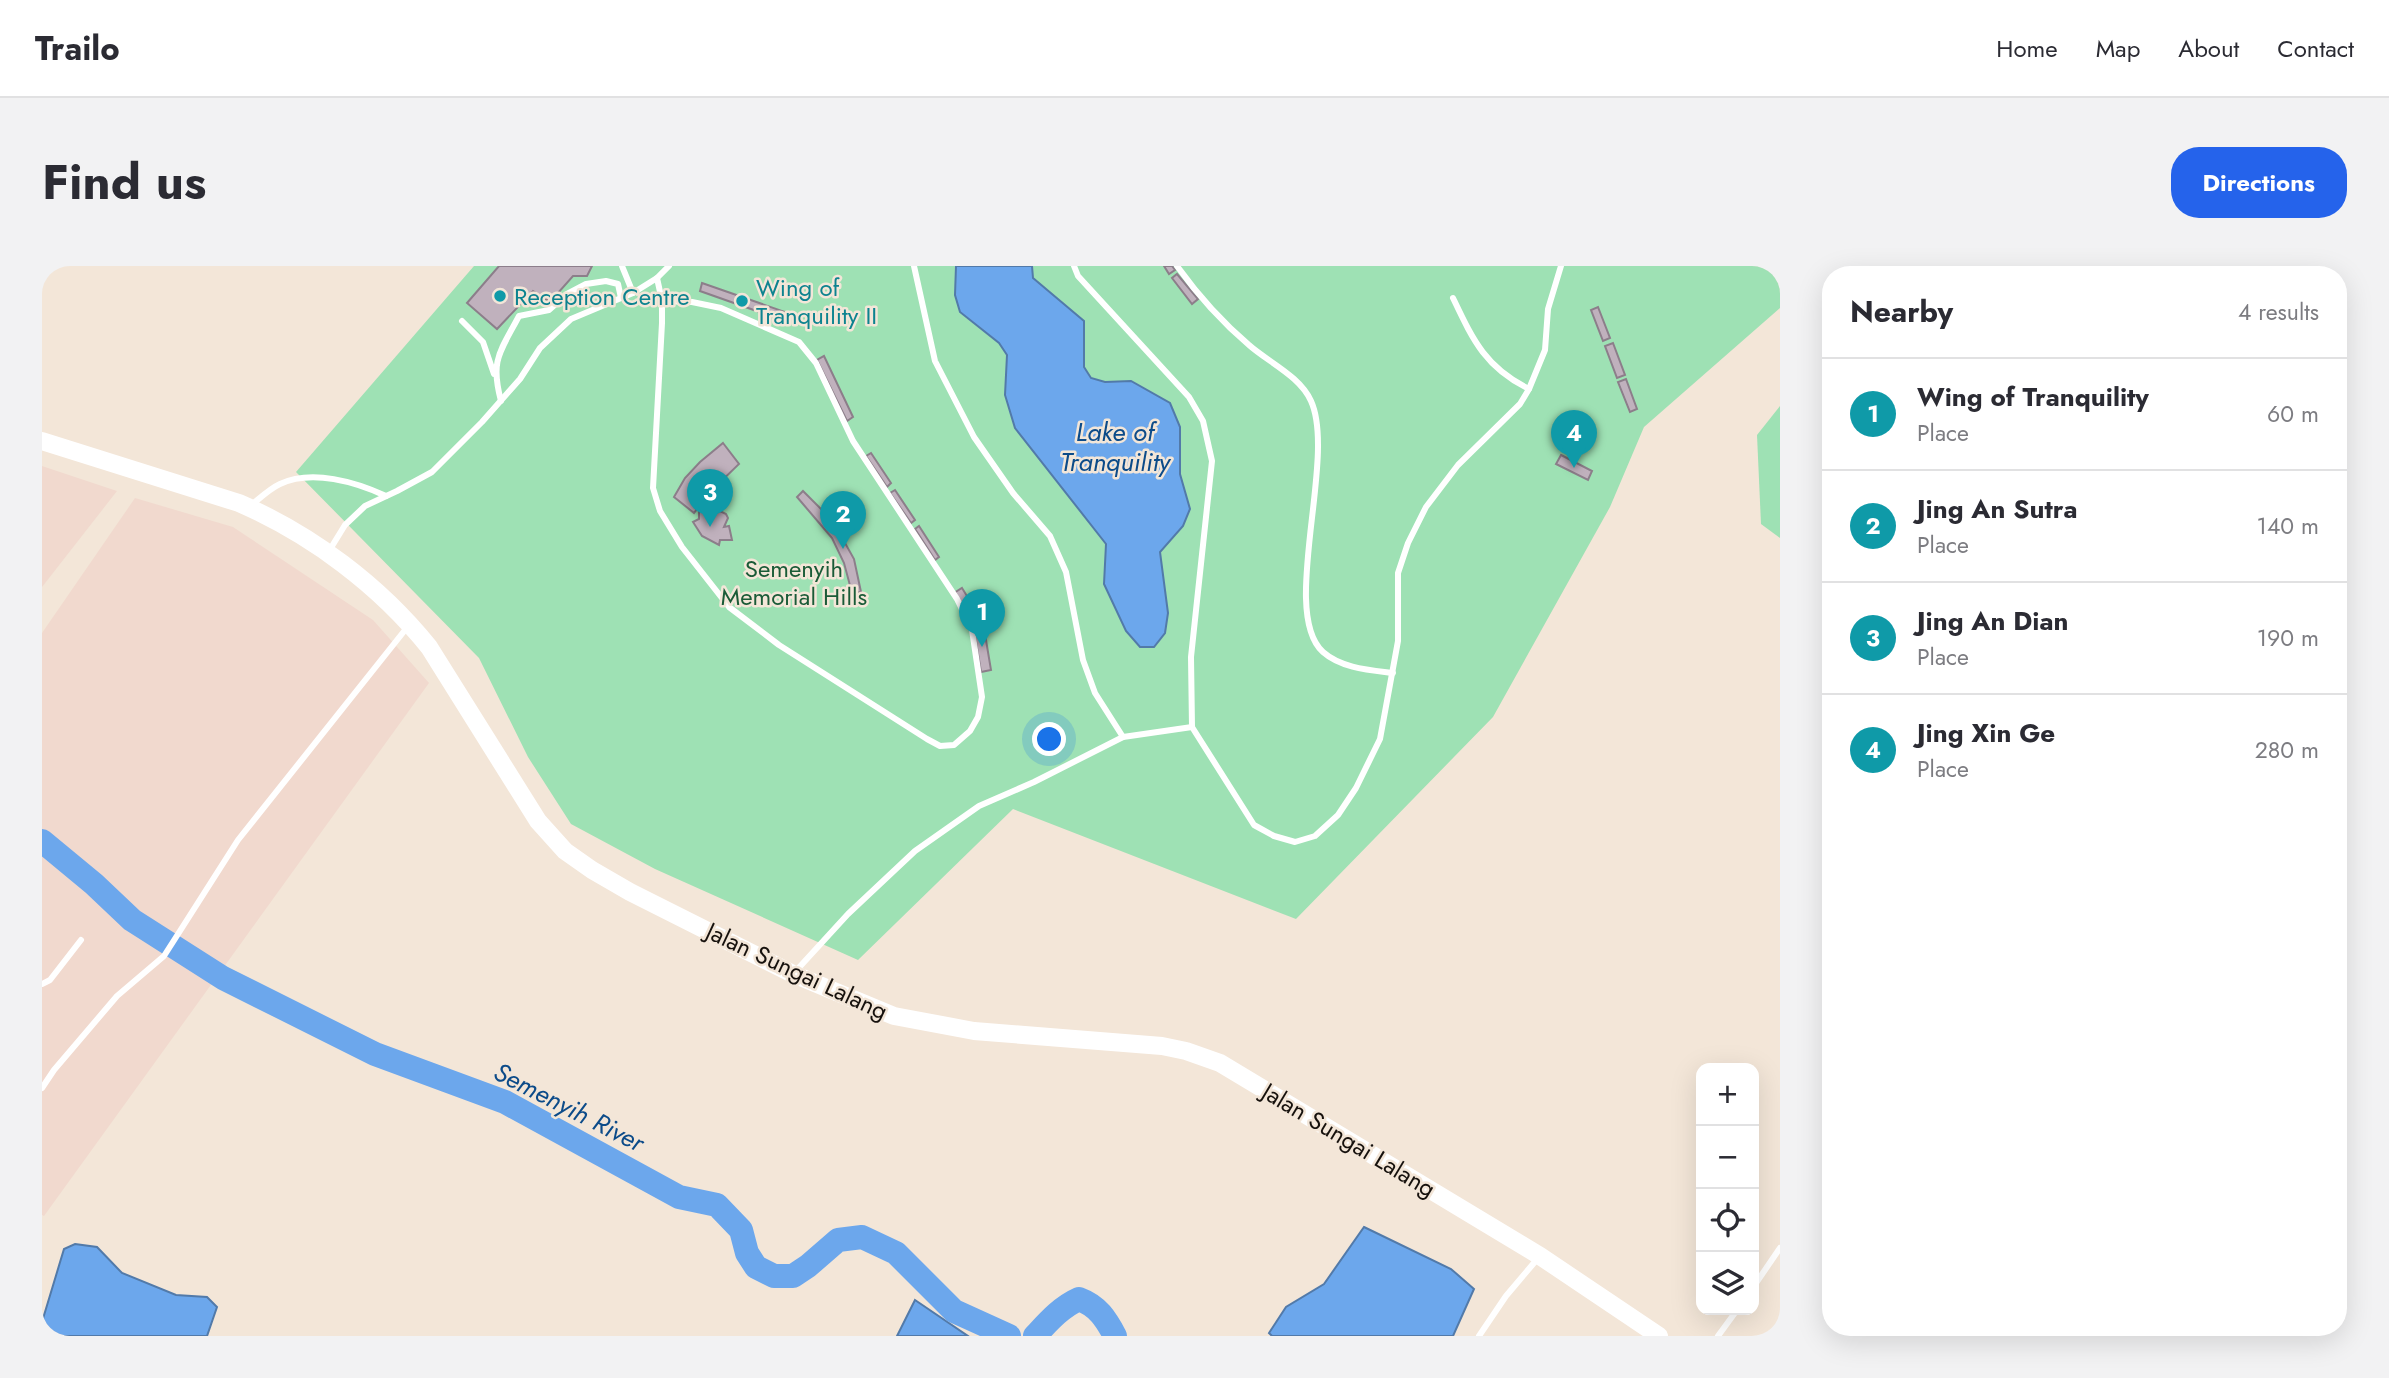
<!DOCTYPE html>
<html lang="en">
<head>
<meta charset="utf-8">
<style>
  :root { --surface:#fff; --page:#f2f2f3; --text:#2b2b33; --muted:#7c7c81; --line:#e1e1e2; --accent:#2563eb }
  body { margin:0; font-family:Jost,sans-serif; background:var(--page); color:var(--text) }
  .controls { position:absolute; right:21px; bottom:21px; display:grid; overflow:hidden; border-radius:14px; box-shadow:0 7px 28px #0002 }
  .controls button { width:63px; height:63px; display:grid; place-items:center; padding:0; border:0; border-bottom:2px solid var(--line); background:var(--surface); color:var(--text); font:35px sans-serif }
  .you { position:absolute; left:1008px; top:474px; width:24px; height:24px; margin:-18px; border:5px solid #fff; border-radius:50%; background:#1a73e8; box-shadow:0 0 0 10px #1a73e833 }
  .badge { display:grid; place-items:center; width:46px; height:46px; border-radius:50%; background:var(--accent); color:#fff; font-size:23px; font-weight:700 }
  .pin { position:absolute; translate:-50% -58px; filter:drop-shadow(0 2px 4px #0008) }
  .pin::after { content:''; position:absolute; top:37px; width:24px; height:21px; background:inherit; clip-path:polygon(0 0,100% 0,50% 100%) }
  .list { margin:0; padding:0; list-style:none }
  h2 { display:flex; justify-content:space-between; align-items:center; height:91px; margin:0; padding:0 28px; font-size:30px }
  h2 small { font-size:23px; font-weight:400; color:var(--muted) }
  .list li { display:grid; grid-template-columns:46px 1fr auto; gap:21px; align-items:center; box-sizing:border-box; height:112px; padding:0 28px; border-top:2px solid var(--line) }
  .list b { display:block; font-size:26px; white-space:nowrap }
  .list p { margin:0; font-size:23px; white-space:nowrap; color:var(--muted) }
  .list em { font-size:23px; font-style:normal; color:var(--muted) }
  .icon { flex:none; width:38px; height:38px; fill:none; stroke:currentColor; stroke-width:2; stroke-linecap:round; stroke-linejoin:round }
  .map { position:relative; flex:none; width:1738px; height:1070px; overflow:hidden; border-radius:28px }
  header { display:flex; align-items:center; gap:42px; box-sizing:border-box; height:98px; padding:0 35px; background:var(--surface); border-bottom:2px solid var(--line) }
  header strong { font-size:33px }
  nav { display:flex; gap:38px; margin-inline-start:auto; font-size:24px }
  .intro { display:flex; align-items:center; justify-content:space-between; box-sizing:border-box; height:168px; padding:0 42px }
  h1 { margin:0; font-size:49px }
  .button { padding:18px 32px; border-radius:28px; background:var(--accent); color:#fff; font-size:24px; font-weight:700 }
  main { display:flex; gap:42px; padding:0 42px }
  aside { flex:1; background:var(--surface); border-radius:28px; box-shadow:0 7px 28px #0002 }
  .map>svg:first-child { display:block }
  .industrial { fill:#f1d9ce }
  .green { fill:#9ee1b4 }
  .water { fill:#6ca7ec; stroke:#527aa9; stroke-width:2 }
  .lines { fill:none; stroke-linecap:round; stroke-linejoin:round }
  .river { stroke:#6ca7ec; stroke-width:24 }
  .building { fill:#c0b1bd; stroke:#8c7e8a; stroke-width:2 }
  .lane { stroke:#fff; stroke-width:6 }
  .secondary { stroke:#fff; stroke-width:18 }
  .culture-dot { fill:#0f9aa8; stroke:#f3e6d8; stroke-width:2.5 }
  .labels { text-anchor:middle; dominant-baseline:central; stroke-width:5; stroke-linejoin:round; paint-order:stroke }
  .culture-label { font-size:24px; fill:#0d838f; stroke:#f3e6d8; text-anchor:start }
  .park-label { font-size:24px; fill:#1a5b37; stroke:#f3e6d8 }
  .street-label { font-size:24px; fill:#16110d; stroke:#f3e6d8 }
  .water-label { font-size:26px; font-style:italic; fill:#0c4b89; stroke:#f3e6d8 }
</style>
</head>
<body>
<header>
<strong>Trailo</strong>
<nav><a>Home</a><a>Map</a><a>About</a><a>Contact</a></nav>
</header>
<div class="intro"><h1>Find us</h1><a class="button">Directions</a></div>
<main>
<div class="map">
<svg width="1738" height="1070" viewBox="0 0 1738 1070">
  <rect width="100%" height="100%" fill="#f3e6d8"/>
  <g class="industrial">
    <path d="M0 200 75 225 0 321Z"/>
    <path d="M93 232 191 261 331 354 387 417 2 950 0 949V367Z"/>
  </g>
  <g class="green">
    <path d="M432 0H1738V42L1602 161 1568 241 1451 451 1254 653 971 543 816 694 613 603 529 558 486 491 437 392 254 206Z"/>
    <path d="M1738 140V272L1719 258 1715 169Z"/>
  </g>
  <g class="water">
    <path d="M914 0H990L991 12 1042 55V101L1049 112 1063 116 1089 115 1128 137 1138 161V208L1148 243 1141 260 1118 286 1126 347 1123 367 1112 381H1098L1084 365 1062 318 1064 278 973 162 963 129 965 89 957 77 918 46 913 29Z"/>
    <path d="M1322 961 1409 1003 1432 1023 1411 1070H1230L1227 1067 1244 1041 1282 1018Z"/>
    <path d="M33 978 55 981 80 1007 134 1029 165 1031 175 1041 165 1070H0V1056L22 983Z"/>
    <path d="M873 1034 926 1070H855Z"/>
  </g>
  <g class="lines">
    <g class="river">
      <path d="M0 575 52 618 90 654 181 712 333 788 463 836 637 931 675 939 699 964 705 987 714 1001 732 1010H751L766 1000 796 974 820 971 854 987 912 1045 967 1070"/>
      <path d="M993 1070C1006 1056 1019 1041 1037 1033 1056 1040 1064 1053 1073 1070"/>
    </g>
  </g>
  <g class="building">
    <path d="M457 0H550L545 10H531L508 36 491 25 455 63 425 37Z"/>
    <path d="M1122 0H1130L1133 4 1127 8Z"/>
    <path d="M1135 8 1156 33 1150 38 1130 12Z"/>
    <path d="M660 17 743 46 740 54 658 25Z"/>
    <path d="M1556 41 1568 72 1561 75 1549 44Z"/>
    <path d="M1571 77 1583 109 1575 112 1563 80Z"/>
    <path d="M782 90 811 151 805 155 775 94Z"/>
    <path d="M1584 113 1595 143 1588 146 1576 116Z"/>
    <path d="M681 177 697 198 667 227 652 247 632 231 643 212 658 196Z"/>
    <path d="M829 187 849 217 845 221 824 190Z"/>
    <path d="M1519 189 1550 205 1546 214 1514 198Z"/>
    <path d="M853 224 873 254 869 257 848 227Z"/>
    <path d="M761 225 784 248 798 268 812 293 819 326 810 327 802 297 790 272 755 231Z"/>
    <path d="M657 242 670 244V249L678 245 684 248 686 252 682 261 687 260 690 274H678L677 279 660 270 651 256 657 253Z"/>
    <path d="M877 260 897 291 893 294 873 263Z"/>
    <path d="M920 322 941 356 949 404 939 406 931 357 912 327Z"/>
  </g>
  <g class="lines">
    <g class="lane">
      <path d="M580 0 591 27"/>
      <path d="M872 0 893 95 932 171 971 227 1008 270 1024 306 1041 394 1053 427 1081 471"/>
      <path d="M1032 0 1036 10 1147 131 1161 155 1170 195 1149 391 1150 461 1212 559 1232 570 1253 576 1273 570 1296 549 1314 522 1338 473 1356 375V307L1366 277 1384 241 1416 199 1478 138 1487 123 1503 84 1506 43 1519 0"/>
      <path d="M1135 0C1155 28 1180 56 1207 79 1226 96 1258 110 1269 135 1295 192 1237 346 1281 386 1299 402 1327 404 1351 407"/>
      <path d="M615 12 620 35V57L611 222 618 245 640 281 687 341 737 379 885 473 898 480 912 479 928 465 936 451 940 431 930 364 915 333 811 175 774 97 757 76 679 42 650 36 620 35"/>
      <path d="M1411 32C1431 74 1443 101 1487 123"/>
      <path d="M420 55 441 76 452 108"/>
      <path d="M459 135C448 94 458 86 477 50L507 44 525 28 544 18 564 15 576 18 579 32"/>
      <path d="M207 241C217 233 227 223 238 218 270 203 314 216 344 230"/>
      <path d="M287 285 303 259 323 240 355 225 390 206 440 156 478 113 498 82 529 53 591 27 615 12 627 0"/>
      <path d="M752 707 806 648 873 585 937 540 992 516 1081 471 1150 461"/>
      <path d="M0 718 8 714 39 674"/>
      <path d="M0 822 12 804 75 730 122 690 196 574 367 359"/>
      <path d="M1712 1020 1738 982"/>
      <path d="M1437 1070 1464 1030 1497 991"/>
      <path d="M1676 1070 1695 1044"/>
    </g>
    <path class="secondary" d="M0 175 197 237C270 269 337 319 387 381L496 555 523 585 550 604 588 626 751 708 852 750 932 765 1120 780 1144 785 1178 797 1498 990 1617 1070"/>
  </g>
  <g class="culture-dot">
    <circle cx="458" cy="30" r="7"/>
    <circle cx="700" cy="35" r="7"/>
  </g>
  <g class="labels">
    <g class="culture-label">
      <text x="714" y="21">Wing of<tspan x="714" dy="28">Tranquility II</tspan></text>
      <text x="472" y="30">Reception Centre</text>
    </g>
    <g class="park-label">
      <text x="752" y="302">Semenyih<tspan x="752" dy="28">Memorial Hills</tspan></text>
    </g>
    <g class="street-label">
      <text transform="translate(755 705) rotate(25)">Jalan Sungai Lalang</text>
      <text transform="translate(1307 874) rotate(31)">Jalan Sungai Lalang</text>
    </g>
    <g class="water-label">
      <text x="1073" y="166">Lake of<tspan x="1073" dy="30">Tranquility</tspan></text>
      <text transform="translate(527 841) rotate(27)">Semenyih River</text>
    </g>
  </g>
</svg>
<div class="controls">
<button>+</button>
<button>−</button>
<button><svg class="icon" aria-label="locate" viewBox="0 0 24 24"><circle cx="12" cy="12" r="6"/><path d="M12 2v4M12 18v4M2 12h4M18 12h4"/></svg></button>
<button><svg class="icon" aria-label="layers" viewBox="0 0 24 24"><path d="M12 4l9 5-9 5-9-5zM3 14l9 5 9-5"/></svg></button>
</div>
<div class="you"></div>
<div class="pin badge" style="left:940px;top:381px;background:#0f9aa8">1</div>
<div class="pin badge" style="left:801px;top:283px;background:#0f9aa8">2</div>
<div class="pin badge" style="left:668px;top:261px;background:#0f9aa8">3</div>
<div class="pin badge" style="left:1532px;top:202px;background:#0f9aa8">4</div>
</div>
<aside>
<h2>Nearby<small>4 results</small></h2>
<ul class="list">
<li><span class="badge" style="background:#0f9aa8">1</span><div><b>Wing of Tranquility</b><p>Place</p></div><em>60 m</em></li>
<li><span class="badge" style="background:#0f9aa8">2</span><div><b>Jing An Sutra</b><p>Place</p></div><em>140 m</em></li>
<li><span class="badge" style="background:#0f9aa8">3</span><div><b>Jing An Dian</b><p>Place</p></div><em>190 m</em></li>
<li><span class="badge" style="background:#0f9aa8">4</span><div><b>Jing Xin Ge</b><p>Place</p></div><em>280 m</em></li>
</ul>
</aside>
</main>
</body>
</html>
